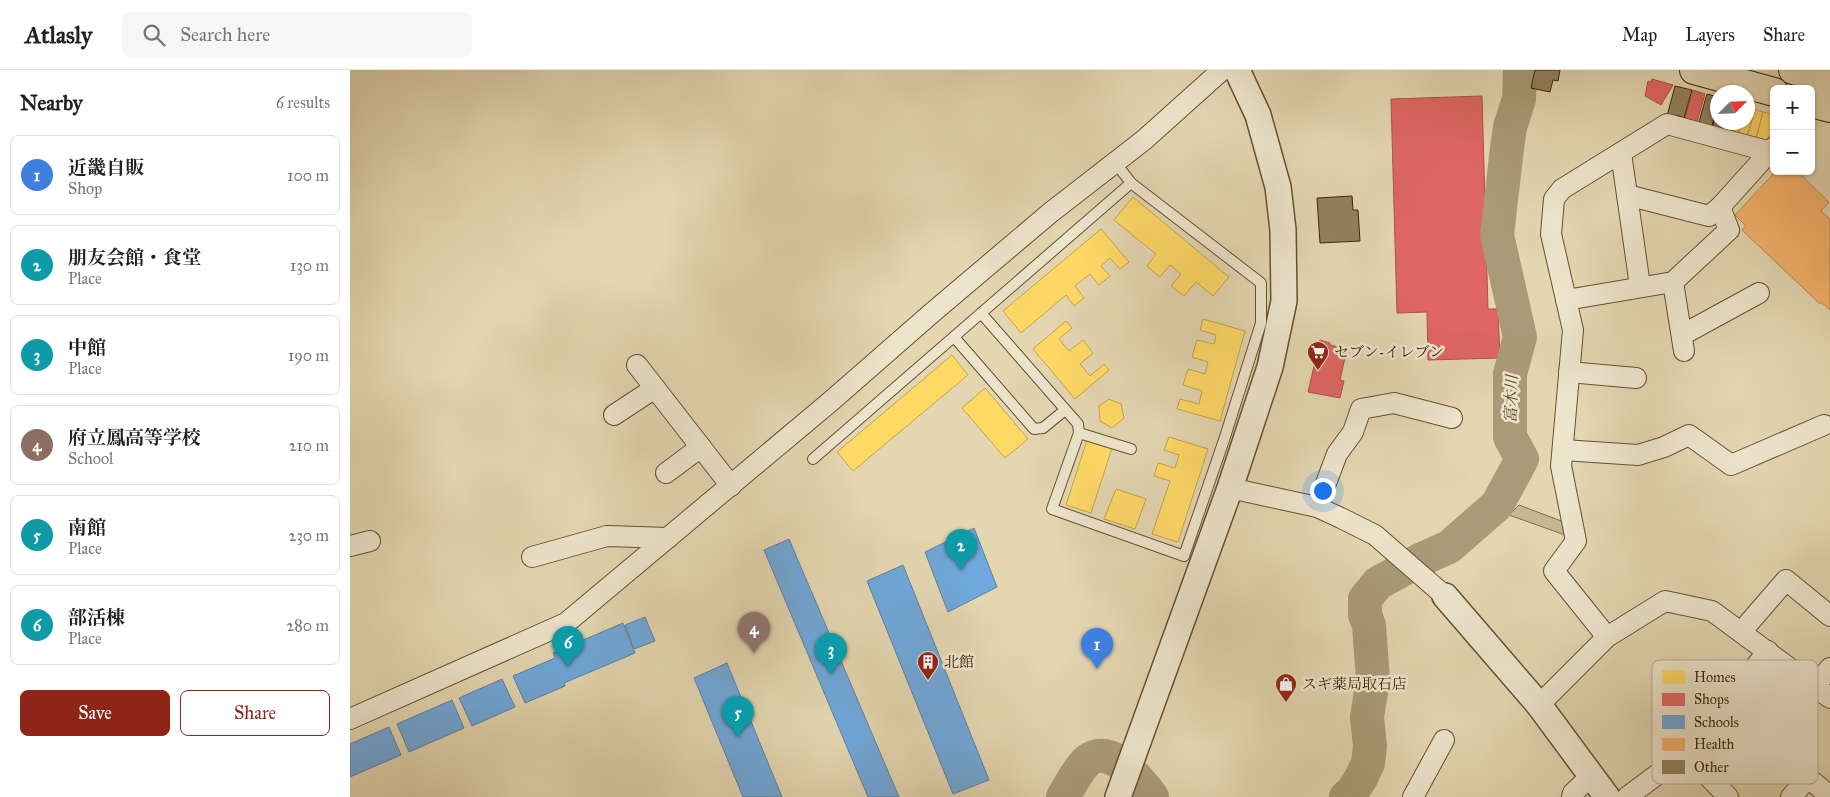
<!DOCTYPE html>
<html lang="en">
<head>
<meta charset="utf-8">
<style>
  :root { --surface:#fff; --page:#f6f6f6; --text:#222; --muted:#767676; --line:#e0e0e0; --accent:#8f2418 }
  body { margin:0; font-family:"IM FELL Great Primer","Noto Serif JP",serif; background:var(--page); color:var(--text) }
  .controls { position:absolute; right:15px; top:15px; display:grid; overflow:hidden; border-radius:8px; box-shadow:0 1px 4px #0004 }
  .controls button { width:45px; height:45px; display:grid; place-items:center; padding:0; border:0; border-bottom:1px solid var(--line); background:var(--surface); color:var(--text); font:25px sans-serif }
  .compass { position:absolute; left:1360px; top:15px; width:45px; height:45px; border-radius:50%; background:var(--surface); box-shadow:0 1px 4px #0004; rotate:66deg }
  .you { position:absolute; left:972px; top:420px; width:18px; height:18px; margin:-12px; border:4px solid #fff; border-radius:50%; background:#1a73e8; box-shadow:0 0 0 8px #1a73e833 }
  .badge { display:grid; place-items:center; width:32px; height:32px; border-radius:50%; background:var(--accent); color:#fff; font-size:16px; font-weight:700 }
  .pin { position:absolute; translate:-50% -41px; filter:drop-shadow(0 1px 2px #0008) }
  .pin::after { content:''; position:absolute; top:26px; width:18px; height:15px; background:inherit; clip-path:polygon(0 0,100% 0,50% 100%) }
  .list { margin:0; padding:0; list-style:none }
  h2 { display:flex; justify-content:space-between; align-items:center; height:65px; margin:0; padding:0 20px; font-size:21px }
  h2 small { font-size:16px; font-weight:400; color:var(--muted) }
  .list li { display:grid; grid-template-columns:32px 1fr auto; gap:15px; align-items:center; box-sizing:border-box; height:80px; margin:0 10px 10px; padding:0 10px; border:1px solid var(--line); border-radius:8px }
  .list b { display:block; font-size:19px; white-space:nowrap }
  .list p { margin:0; font-size:16px; white-space:nowrap; color:var(--muted) }
  .list em { font-size:16px; font-style:normal; color:var(--muted) }
  .actions { display:flex; gap:10px; padding:15px 20px }
  .actions a { flex:1; padding:11px 0; border:1px solid var(--accent); border-radius:8px; text-align:center; font-size:18px; color:var(--accent) }
  .actions .main { background:var(--accent); color:#fff }
  .icon { flex:none; width:28px; height:28px; fill:none; stroke:currentColor; stroke-width:2; stroke-linecap:round; stroke-linejoin:round }
  .map { position:relative; flex:none; width:1480px; height:727px; overflow:hidden }
  header { display:flex; align-items:center; gap:30px; box-sizing:border-box; height:70px; padding:0 25px; background:var(--surface); border-bottom:1px solid var(--line) }
  header strong { font-size:24px }
  nav { display:flex; gap:28px; margin-inline-start:auto; font-size:18px }
  .search { width:350px; height:45px; background:var(--page); display:flex; align-items:center; gap:12px; box-sizing:border-box; padding:0 18px; border-radius:8px; color:var(--muted); font-size:19px }
  main { display:flex }
  aside { flex:1; background:var(--surface) }
  .map>svg:first-child { display:block }
  .green { fill:#c6b894; stroke:#806e4e }
  .homes { fill:#ffd966; stroke:#c4a34a }
  .shops { fill:#e06666; stroke:#ae524a }
  .schools { fill:#6fa8dc; stroke:#5f819c }
  .health { fill:#f6b26b; stroke:#be884d }
  .lines { fill:none; stroke-linecap:round; stroke-linejoin:round }
  .river { stroke:#aa9a77; stroke-width:34 }
  .building { fill:#92815f; stroke:#3b2507 }
  .service-casing { stroke:#655132; stroke-width:12 }
  .minor-casing { stroke:#655132; stroke-width:22 }
  .tertiary-casing { stroke:#655132; stroke-width:28 }
  .primary-casing { stroke:#3b2507; stroke-width:30 }
  .path { stroke:#3b2507; stroke-width:3; stroke-dasharray:1 2.5; stroke-linecap:butt }
  .service { stroke:#ede4cc; stroke-width:10 }
  .minor { stroke:#ede4cc; stroke-width:20 }
  .tertiary { stroke:#ede4cc; stroke-width:25 }
  .primary { stroke:#e3d6b1; stroke-width:28 }
  .labels { text-anchor:middle; dominant-baseline:central; stroke-width:5; stroke-linejoin:round; paint-order:stroke }
  .poi-label { font-size:15px; fill:#3b2507; stroke:#ede4cc; text-anchor:start }
  .water-label { font-size:16px; font-style:italic; fill:#5c4829; stroke:#ede4cc }
  .key { fill:#ede4cc; stroke:#b8ab91; stroke-width:1 }
  .key-label { font-size:14px; fill:#3b2507 }
</style>
</head>
<body>
<header>
<strong>Atlasly</strong>
<div class="search"><svg class="icon" aria-label="search" viewBox="0 0 24 24"><circle cx="10" cy="10" r="6"/><path d="M15 15l6 6"/></svg>Search here</div>
<nav><a>Map</a><a>Layers</a><a>Share</a></nav>
</header>
<main>
<aside>
<h2>Nearby<small>6 results</small></h2>
<ul class="list">
<li><span class="badge" style="background:#3f7fe0">1</span><div><b>近畿自販</b><p>Shop</p></div><em>100 m</em></li>
<li><span class="badge" style="background:#0f9aa8">2</span><div><b>朋友会館・食堂</b><p>Place</p></div><em>130 m</em></li>
<li><span class="badge" style="background:#0f9aa8">3</span><div><b>中館</b><p>Place</p></div><em>190 m</em></li>
<li><span class="badge" style="background:#8d6e63">4</span><div><b>府立鳳高等学校</b><p>School</p></div><em>210 m</em></li>
<li><span class="badge" style="background:#0f9aa8">5</span><div><b>南館</b><p>Place</p></div><em>230 m</em></li>
<li><span class="badge" style="background:#0f9aa8">6</span><div><b>部活棟</b><p>Place</p></div><em>280 m</em></li>
</ul>
<div class="actions"><a class="main">Save</a><a>Share</a></div>
</aside>
<div class="map">
<svg width="1480" height="727" viewBox="0 0 1480 727">
  <rect width="100%" height="100%" fill="#e3d6b1"/>
  <filter id="stains"><feTurbulence type="fractalNoise" baseFrequency=".004" numOctaves="4"/><feColorMatrix values="0 0 0 0 .2 0 0 0 0 .09 0 0 0 0 .02 0 0 0 .5 -.17"/></filter>
  <radialGradient id="worn" r=".72"><stop offset=".6" stop-color="#630" stop-opacity="0"/><stop offset="1" stop-color="#630" stop-opacity=".3"/></radialGradient>
  <path class="green" d="M1169 435 1214 452 1215 465 1159 445Z"/>
  <g class="homes">
    <path d="M1398 37 1405 40 1397 67 1388 64 1392 52H1398Z"/>
    <path d="M1405 40 1413 42 1406 69 1397 67Z"/>
    <path d="M1413 42 1424 45V52L1419 71 1416 72 1406 69Z"/>
    <path d="M1381 52H1392L1388 64 1379 62Z"/>
    <path d="M783 127 879 207 863 226 846 212 834 226 821 216 831 204 820 195 810 207 797 196 806 184 764 150Z"/>
    <path d="M751 159 779 192 770 199 760 188 751 196 760 206 749 215 740 204 725 216 734 228 724 236 716 225 671 263 653 241Z"/>
    <path d="M853 249 895 261 870 351 827 339 830 329 849 334 852 321 833 315 838 299 855 304 858 292 842 287 847 270 864 274 866 265 850 260Z"/>
    <path d="M716 251 722 258 709 269 719 281 733 270 743 283 730 294 740 306 754 294 759 300 725 329 683 279Z"/>
    <path d="M602 285 618 305 503 401 487 382Z"/>
    <path d="M635 318 678 369 655 388 612 338Z"/>
    <path d="M759 329 771 334 774 348 762 358 750 351 749 336Z"/>
    <path d="M819 367 858 379 828 472 802 464 820 411 804 406 808 393 825 398 829 385 814 380Z"/>
    <path d="M737 370 762 378 741 443 716 435Z"/>
    <path d="M766 419 796 429 785 459 754 449Z"/>
  </g>
  <g class="shops">
    <path d="M1302 9 1323 15 1311 35 1295 26 1298 11 1301 12Z"/>
    <path d="M1343 20 1355 24 1346 55 1334 51Z"/>
    <path d="M1132 26 1138 239H1148L1150 288 1078 290 1077 242 1047 243 1041 29Z"/>
    <path d="M970 270 980 273V275L997 279 990 310 994 311 990 328 958 322Z"/>
  </g>
  <g class="schools">
    <path d="M624 458 647 517 598 542 575 482Z"/>
    <path d="M439 469 549 727H518L414 480Z"/>
    <path d="M553 495 639 710 603 724 517 511Z"/>
    <path d="M295 547 305 571 284 579 275 555Z"/>
    <path d="M273 553 285 583 214 613 215 616 175 633 163 606 205 588 203 583Z"/>
    <path d="M377 593 432 727H393L344 608Z"/>
    <path d="M152 609 165 637 122 656 109 628Z"/>
    <path d="M102 630 114 658 59 682 47 654Z"/>
    <path d="M39 657 51 685 0 707V674Z"/>
  </g>
  <path class="health" d="M1426 101H1447L1479 132 1471 141 1480 149V240L1471 232 1470 234 1392 160 1396 156 1385 145Z"/>
  <g class="lines">
    <g class="river">
      <path d="M713 727C719 717 729 698 737 691 761 672 789 710 802 727"/>
      <path d="M996 727 1002 722 1011 708 1018 693 1020 676 1017 647 1023 610 1019 555 1015 545V529L1028 513 1072 489 1099 477 1147 435 1172 389 1160 367V304L1170 267 1147 165 1157 78 1160 57 1169 29 1170 0"/>
    </g>
  </g>
  <g class="building">
    <path d="M1185 0H1210L1208 11 1203 10 1200 22 1181 18Z"/>
    <path d="M1325 16 1342 20 1334 48 1327 45 1326 49 1317 46Z"/>
    <path d="M1357 24 1368 27V34L1361 59 1348 55Z"/>
    <path d="M1368 39V52H1378L1375 62 1362 58Z"/>
    <path d="M1002 126 1003 140H1008L1010 171 970 173 967 128Z"/>
  </g>
  <g class="lines">
    <g class="service-casing">
      <g id="service">
        <path d="M765 92 781 113"/>
        <path d="M604 267 684 359 693 358 715 340"/>
        <path d="M729 363 781 379"/>
        <path d="M463 389 781 113 911 213V253L874 370 834 486 702 439 729 363 728 354 631 243"/>
      </g>
    </g>
    <g class="minor-casing">
      <g id="minor">
        <path d="M1271 83 1290 216"/>
        <path d="M1277 125 1359 146 1370 137 1424 77"/>
        <path d="M1323 212 1334 281"/>
        <path d="M1216 230 1323 212 1379 160 1370 137"/>
        <path d="M1332 265 1409 223"/>
        <path d="M287 295 381 416"/>
        <path d="M1219 302 1286 308"/>
        <path d="M264 345 305 318"/>
        <path d="M1213 380 1288 385 1314 377 1339 365 1381 395 1474 355"/>
        <path d="M316 403 351 377"/>
        <path d="M880 418 967 437 991 448 1025 465 1095 526"/>
        <path d="M967 437 987 384 1003 362 1011 339 1044 333 1102 348"/>
        <path d="M0 476 20 471"/>
        <path d="M182 487 257 466 318 468"/>
        <path d="M1391 562 1436 510 1480 546"/>
        <path d="M1257 567 1204 501 1226 471 1211 396 1223 260 1201 164 1204 129 1212 119 1317 54 1421 82"/>
        <path d="M1465 616 1480 598"/>
        <path d="M1189 635 1257 567 1315 531 1362 541 1480 628"/>
        <path d="M0 649 216 553 480 332 583 242 700 143 794 70 872 0"/>
        <path d="M1336 683 1378 727"/>
        <path d="M1063 727 1094 670"/>
        <path d="M1222 727 1223 723 1242 705"/>
        <path d="M1277 727 1336 683 1418 581"/>
        <path d="M1441 727 1458 708 1480 726"/>
      </g>
    </g>
    <g class="tertiary-casing">
      <g id="tertiary">
        <path d="M1095 526 1189 635 1257 727"/>
        <path d="M768 727 880 418 920 297 934 231 933 160 928 117 908 45 887 0"/>
      </g>
    </g>
    <g class="primary-casing">
      <g id="primary">
        <path d="M1344 0 1424 22"/>
        <path d="M1443 0 1480 10"/>
        <path d="M1461 33 1480 38"/>
      </g>
    </g>
    <path class="path" d="M1390 643 1395 645 1420 667 1445 695"/>
    <use href="#service" class="service"/>
    <use href="#minor" class="minor"/>
    <use href="#tertiary" class="tertiary"/>
    <use href="#primary" class="primary"/>
  </g>
  <defs>
    <g id="supermarket-pin" transform="scale(1.125)"><path d="M0 17L-7.5 6A9.5 9.5 0 1 1 7.5 6Z" fill="#8f2418" stroke="#ede4cc"/><path d="M-6-5.5h2.5l.6 2H6L4.5 2H-2.5L-4.4-4H-6ZM-1.5 3.2a1.3 1.3 0 1 0 .1 0ZM3 3.2a1.3 1.3 0 1 0 .1 0Z" fill="#fff"/></g>
    <g id="building-pin" transform="scale(1.125)"><path d="M0 17L-7.5 6A9.5 9.5 0 1 1 7.5 6Z" fill="#8f2418" stroke="#ede4cc"/><path d="M-4-6H4V6H1V3H-1V6H-4ZM-2.5-4.3h1.7v1.8h-1.7ZM.8-4.3h1.7v1.8H.8ZM-2.5-1h1.7V.8h-1.7ZM.8-1h1.7V.8H.8Z" fill="#fff"/></g>
    <g id="shop-pin" transform="scale(1.125)"><path d="M0 17L-7.5 6A9.5 9.5 0 1 1 7.5 6Z" fill="#8f2418" stroke="#ede4cc"/><path d="M-5-2.5h2.3a2.7 3.5 0 0 1 5.4 0H5L5.5 6h-11ZM-1.5-2.5h3a1.5 2.3 0 0 0-3 0Z" fill="#fff"/></g>
  </defs>
  <g fill-rule="evenodd">
    <use href="#supermarket-pin" x="968" y="282"/>
    <use href="#building-pin" x="578" y="592"/>
    <use href="#shop-pin" x="936" y="614"/>
  </g>
  <g class="labels">
    <g class="poi-label">
      <text x="984" y="282">セブン-イレブン</text>
      <text x="594" y="592">北館</text>
      <text x="952" y="614">スギ薬局取石店</text>
    </g>
    <g class="water-label">
      <text transform="translate(1161 329) rotate(-88)">富木川</text>
    </g>
  </g>
  <rect x="1302" y="590" width="166" height="124" rx="8" class="key"/>
  <rect x="1312" y="600" width="23" height="14" fill="#ffd966"/>
  <rect x="1312" y="623" width="23" height="13" fill="#e06666"/>
  <rect x="1312" y="645" width="23" height="14" fill="#6fa8dc"/>
  <rect x="1312" y="668" width="23" height="13" fill="#f6b26b"/>
  <rect x="1312" y="690" width="23" height="14" fill="#92815f"/>
  <g class="key-label">
    <text x="1344" y="612">Homes</text>
    <text x="1344" y="634">Shops</text>
    <text x="1344" y="657">Schools</text>
    <text x="1344" y="679">Health</text>
    <text x="1344" y="702">Other</text>
  </g>
  <rect width="100%" height="100%" filter="url(#stains)"/>
  <rect width="100%" height="100%" fill="url(#worn)"/>
</svg>
<div class="controls">
<button>+</button>
<button>−</button>
</div>
<svg class="compass" viewBox="-18 -18 36 36"><path d="M0-13l5 13h-10z" fill="#e53935"/><path d="M0 13l5-13h-10z" fill="#767676"/></svg>
<div class="you"></div>
<div class="pin badge" style="left:747px;top:599px;background:#3f7fe0">1</div>
<div class="pin badge" style="left:611px;top:500px;background:#0f9aa8">2</div>
<div class="pin badge" style="left:481px;top:604px;background:#0f9aa8">3</div>
<div class="pin badge" style="left:404px;top:583px;background:#8d6e63">4</div>
<div class="pin badge" style="left:388px;top:667px;background:#0f9aa8">5</div>
<div class="pin badge" style="left:218px;top:597px;background:#0f9aa8">6</div>
</div>
</main>
</body>
</html>
